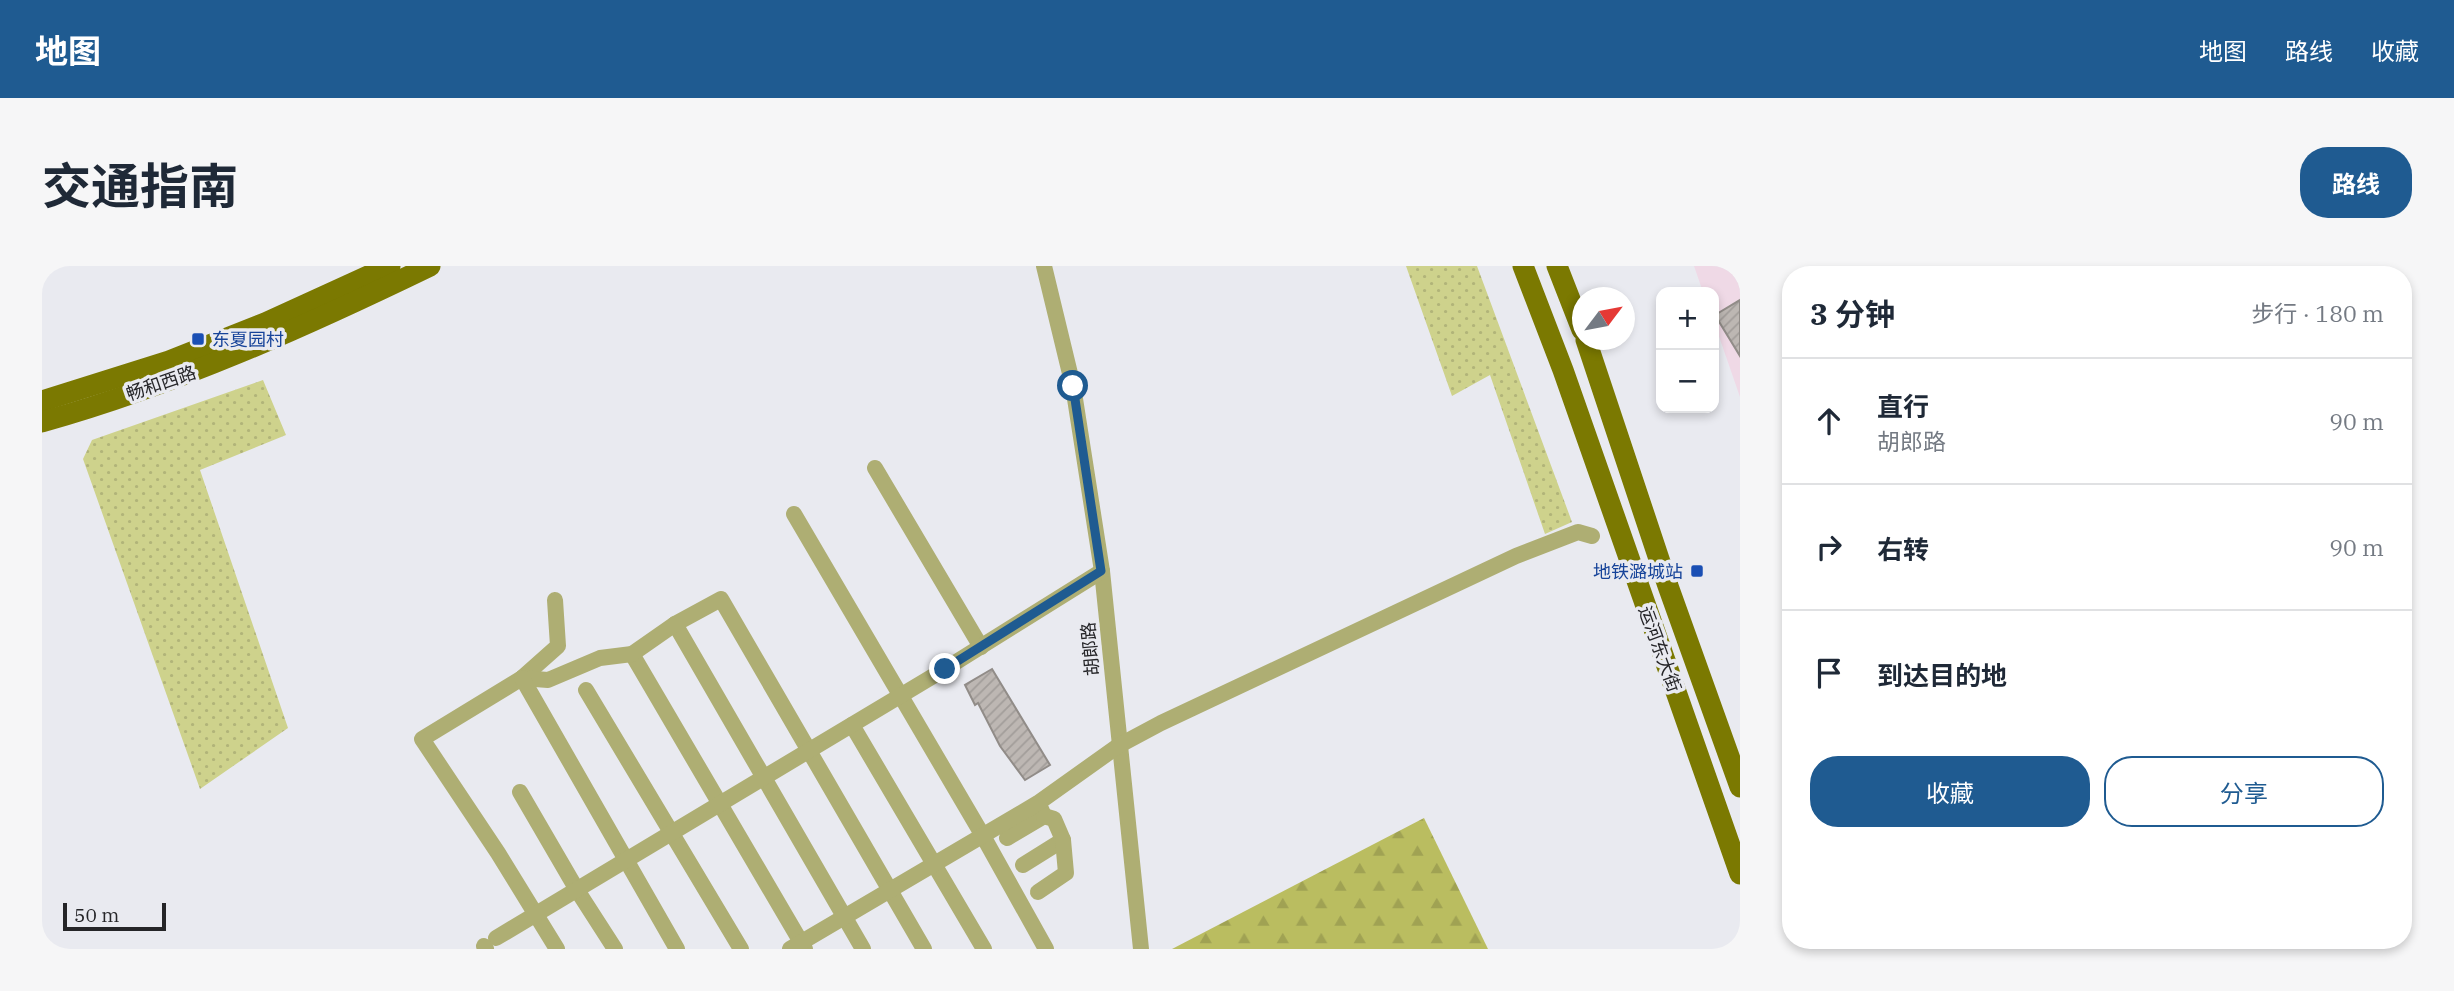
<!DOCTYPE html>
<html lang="zh">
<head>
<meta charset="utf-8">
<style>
  :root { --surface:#fff; --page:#f6f6f7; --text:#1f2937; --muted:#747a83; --line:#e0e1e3; --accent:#1f5b91 }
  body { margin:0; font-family:"IBM Plex Serif","Noto Sans SC",serif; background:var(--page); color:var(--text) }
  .controls { position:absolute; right:21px; top:21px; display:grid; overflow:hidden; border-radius:14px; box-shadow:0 4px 10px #0003 }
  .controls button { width:63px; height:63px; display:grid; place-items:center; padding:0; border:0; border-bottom:2px solid var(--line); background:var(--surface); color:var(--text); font:35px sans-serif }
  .compass { position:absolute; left:1530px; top:21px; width:63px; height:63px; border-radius:50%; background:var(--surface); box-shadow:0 4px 10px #0003; rotate:58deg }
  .scale { position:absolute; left:21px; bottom:18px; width:103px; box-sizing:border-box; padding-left:7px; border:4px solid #252528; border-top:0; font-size:19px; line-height:24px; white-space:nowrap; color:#252528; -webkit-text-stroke:5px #e9eaf0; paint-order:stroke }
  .stop { position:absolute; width:21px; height:21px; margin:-16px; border:5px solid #1f5b91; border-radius:50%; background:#fff }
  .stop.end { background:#1f5b91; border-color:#fff; box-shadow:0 2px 7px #0008 }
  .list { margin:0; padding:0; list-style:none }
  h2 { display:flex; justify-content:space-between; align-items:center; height:91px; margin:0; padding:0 28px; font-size:30px }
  h2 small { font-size:23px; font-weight:400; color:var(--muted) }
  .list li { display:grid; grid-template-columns:46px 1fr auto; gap:21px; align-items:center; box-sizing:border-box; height:126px; padding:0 28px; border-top:2px solid var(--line) }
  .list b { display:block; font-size:26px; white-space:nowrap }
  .list p { margin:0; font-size:23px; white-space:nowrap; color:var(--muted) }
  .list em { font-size:23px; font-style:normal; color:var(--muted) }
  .actions { display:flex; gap:14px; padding:21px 28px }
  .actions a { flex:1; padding:16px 0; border:2px solid var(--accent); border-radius:28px; text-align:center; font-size:24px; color:var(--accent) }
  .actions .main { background:var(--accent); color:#fff }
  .icon { flex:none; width:38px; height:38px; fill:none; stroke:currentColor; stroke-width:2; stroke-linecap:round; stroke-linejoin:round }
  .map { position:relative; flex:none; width:1698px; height:683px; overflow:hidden; border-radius:28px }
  header { display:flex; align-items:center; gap:42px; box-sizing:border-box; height:98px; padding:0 35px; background:var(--accent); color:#fff }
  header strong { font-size:33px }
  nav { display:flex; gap:38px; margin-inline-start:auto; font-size:24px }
  .intro { display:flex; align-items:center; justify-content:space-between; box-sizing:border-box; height:168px; padding:0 42px }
  h1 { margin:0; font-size:49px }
  .button { padding:18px 32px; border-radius:28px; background:var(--accent); color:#fff; font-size:24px; font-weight:700 }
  main { display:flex; gap:42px; padding:0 42px }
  aside { flex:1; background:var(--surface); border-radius:28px; box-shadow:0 4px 10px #0003 }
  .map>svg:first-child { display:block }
  .education { fill:#efd9e6 }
  .green { fill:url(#green-dots) }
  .forest { fill:url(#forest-firs) }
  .building { fill:url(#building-hatch); stroke:#918c88; stroke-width:2 }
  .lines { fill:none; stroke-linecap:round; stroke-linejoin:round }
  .minor { stroke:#aeae73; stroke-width:16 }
  .major { stroke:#7b7901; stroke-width:21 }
  .route { stroke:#1f5b91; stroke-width:9 }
  .transit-dot { fill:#1a4fb4; stroke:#e9eaf0; stroke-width:2.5 }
  .labels { text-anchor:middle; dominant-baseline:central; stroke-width:7; stroke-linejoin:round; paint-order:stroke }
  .transit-label { font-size:18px; fill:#164399; stroke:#e9eaf0; text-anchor:start }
  .street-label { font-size:18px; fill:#252528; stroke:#e9eaf0 }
</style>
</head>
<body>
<header>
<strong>地图</strong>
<nav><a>地图</a><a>路线</a><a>收藏</a></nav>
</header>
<div class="intro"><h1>交通指南</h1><a class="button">路线</a></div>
<main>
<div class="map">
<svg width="1698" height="683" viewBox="0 0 1698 683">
  <defs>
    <pattern id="green-dots" width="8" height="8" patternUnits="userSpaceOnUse" patternTransform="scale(1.75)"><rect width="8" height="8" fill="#ced28c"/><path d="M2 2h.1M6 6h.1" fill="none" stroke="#b1b479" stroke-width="1.8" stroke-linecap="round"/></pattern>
    <pattern id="forest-firs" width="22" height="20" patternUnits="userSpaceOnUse" patternTransform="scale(1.75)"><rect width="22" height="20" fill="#babd60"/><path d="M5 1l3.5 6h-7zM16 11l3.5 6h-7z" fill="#a0a253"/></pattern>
    <pattern id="building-hatch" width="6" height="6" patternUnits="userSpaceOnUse" patternTransform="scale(1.75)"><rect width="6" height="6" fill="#bdb7b3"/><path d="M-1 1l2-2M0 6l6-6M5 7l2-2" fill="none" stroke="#a29d9a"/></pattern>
  </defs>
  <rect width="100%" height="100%" fill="#e9eaf0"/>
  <path class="education" d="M1652 0H1698V131L1672 56V26H1661Z"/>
  <g class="green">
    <path d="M1364 0H1435L1530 256 1503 268 1448 109 1410 130Z"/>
    <path d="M221 114 244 169 158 204 246 462 158 523 41 193 50 174Z"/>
  </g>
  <path class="forest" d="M1382 552 1446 683H1130Z"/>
  <g class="building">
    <path d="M1698 34V90L1673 49Z"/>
    <path d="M950 403 1008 499 983 514 958 480 936 437 933 439 923 419Z"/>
  </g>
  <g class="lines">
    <g class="minor">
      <path d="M1002 0 1031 120 1060 305 1099 683"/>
      <path d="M833 202 939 381"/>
      <path d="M752 248 941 570 1004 683"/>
      <path d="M513 334 516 380 480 412 380 473 456 587 515 683"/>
      <path d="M633 358 821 683"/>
      <path d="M590 388 763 683"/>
      <path d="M480 412 506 414 558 392 590 388 633 358 679 333 882 683"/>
      <path d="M480 412 635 683"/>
      <path d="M544 424 699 683"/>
      <path d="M810 459 942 683"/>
      <path d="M478 526 535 624 573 683"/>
      <path d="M965 572 1002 550 999 543"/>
      <path d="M981 599 1021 574 1012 553 1002 550"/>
      <path d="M996 626 1024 607 1021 574"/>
      <path d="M454 672 903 403 1060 305"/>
      <path d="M442 680 444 683"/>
      <path d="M748 683 996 537 1076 480 1119 457 1474 290 1536 266 1550 270"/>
    </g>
    <g class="major">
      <path d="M1481 0 1521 104 1698 608"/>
      <path d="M1515 0 1540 64"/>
      <path d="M1544 74 1626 320 1698 521"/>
      <path d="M0 135 127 95 223 57 348 0"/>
      <path d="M0 156C135 118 262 61 388 0"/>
    </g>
  </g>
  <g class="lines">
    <path class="route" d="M903 403 1059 305 1031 120"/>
  </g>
  <g class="transit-dot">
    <rect x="149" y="66" width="14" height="14" rx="3.5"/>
    <rect x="1648" y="298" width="14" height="14" rx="3.5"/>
  </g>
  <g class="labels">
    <g class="transit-label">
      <text x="170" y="73">东夏园村</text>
      <text x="1641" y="305" text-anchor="end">地铁潞城站</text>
    </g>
    <g class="street-label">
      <text transform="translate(119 117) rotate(-19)">畅和西路</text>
      <text transform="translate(1048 383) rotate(-95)">胡郎路</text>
      <text transform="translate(1618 383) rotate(70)">运河东大街</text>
    </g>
  </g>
</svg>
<div class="controls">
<button>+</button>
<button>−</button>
</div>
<svg class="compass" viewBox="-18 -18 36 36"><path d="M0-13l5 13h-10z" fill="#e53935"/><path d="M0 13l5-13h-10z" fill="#747a83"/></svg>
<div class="scale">50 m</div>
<div class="stop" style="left:1031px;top:120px"></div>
<div class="stop end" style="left:903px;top:403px"></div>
</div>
<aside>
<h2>3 分钟<small>步行 · 180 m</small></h2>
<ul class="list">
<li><svg class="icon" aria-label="ahead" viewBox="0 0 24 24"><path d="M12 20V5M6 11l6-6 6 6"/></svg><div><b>直行</b><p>胡郎路</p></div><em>90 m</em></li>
<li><svg class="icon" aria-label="right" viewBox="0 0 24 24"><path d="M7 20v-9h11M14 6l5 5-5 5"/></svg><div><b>右转</b></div><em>90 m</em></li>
<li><svg class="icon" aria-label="arrive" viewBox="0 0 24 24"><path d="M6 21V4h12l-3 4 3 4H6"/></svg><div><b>到达目的地</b></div></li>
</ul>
<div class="actions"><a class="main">收藏</a><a>分享</a></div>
</aside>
</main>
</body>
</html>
